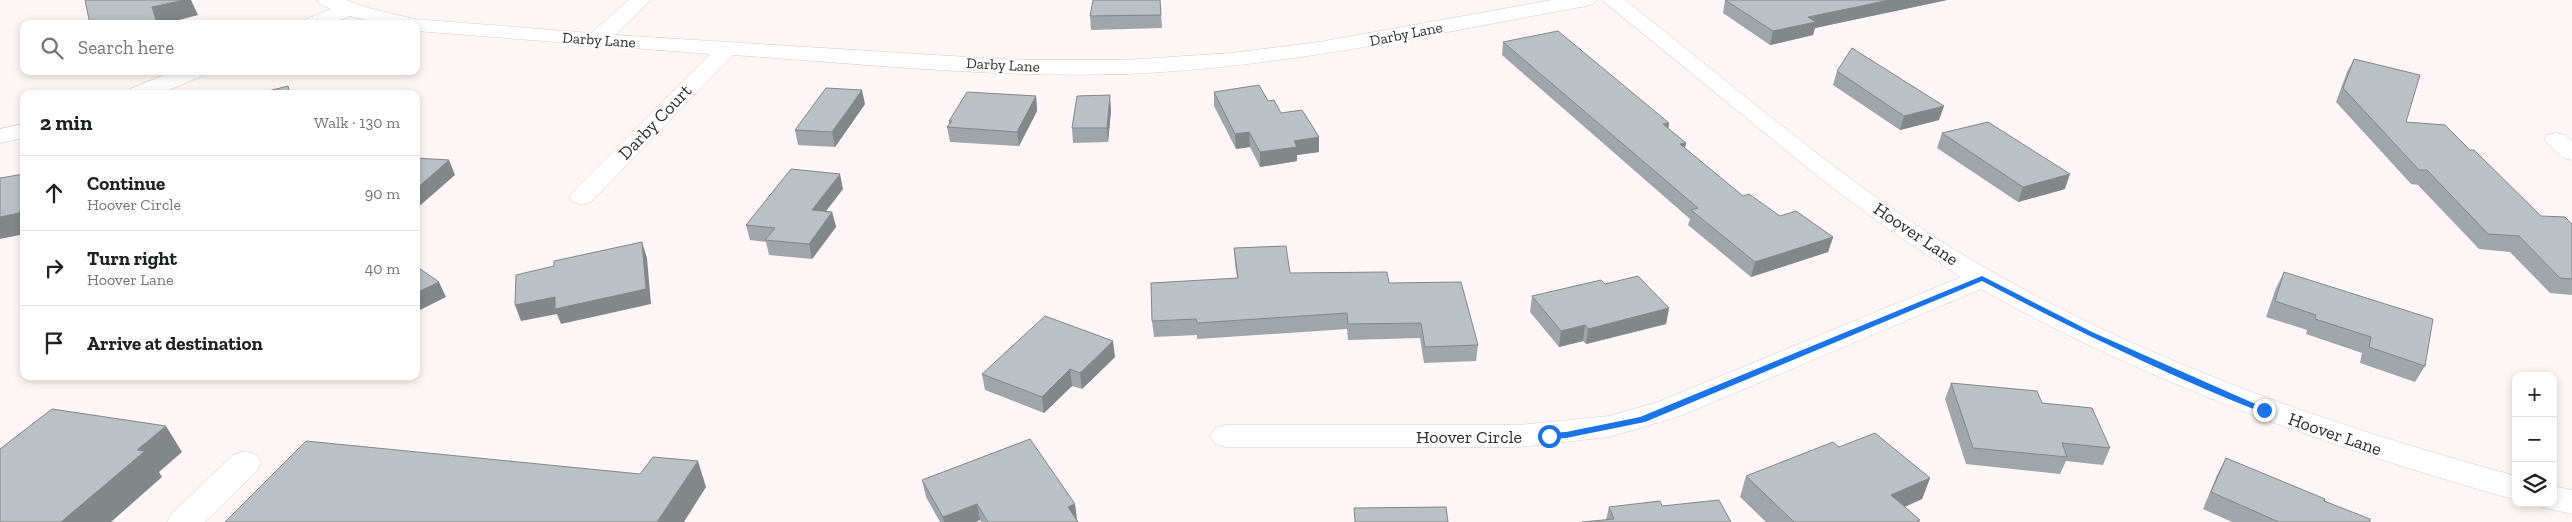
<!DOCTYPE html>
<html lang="en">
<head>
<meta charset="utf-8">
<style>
  :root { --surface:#fff; --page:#f6f6f6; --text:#202124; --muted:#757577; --line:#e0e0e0 }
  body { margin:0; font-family:"Zilla Slab",serif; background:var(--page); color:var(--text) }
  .controls { position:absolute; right:15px; bottom:15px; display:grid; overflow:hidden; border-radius:10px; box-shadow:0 2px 8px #0003 }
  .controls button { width:45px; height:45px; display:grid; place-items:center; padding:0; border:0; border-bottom:1px solid var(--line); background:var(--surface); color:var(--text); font:25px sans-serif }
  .stop { position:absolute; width:15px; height:15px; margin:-11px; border:4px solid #1a73e8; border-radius:50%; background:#fff }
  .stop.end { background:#1a73e8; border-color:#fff; box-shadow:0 1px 5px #0008 }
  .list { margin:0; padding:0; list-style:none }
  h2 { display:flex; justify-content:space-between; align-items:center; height:65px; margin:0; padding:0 20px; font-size:21px }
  h2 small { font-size:16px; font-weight:400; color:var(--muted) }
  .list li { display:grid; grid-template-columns:32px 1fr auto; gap:15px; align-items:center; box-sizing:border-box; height:75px; padding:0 20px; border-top:1px solid var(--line) }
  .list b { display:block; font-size:19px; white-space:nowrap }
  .list p { margin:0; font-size:16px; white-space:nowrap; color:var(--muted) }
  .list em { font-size:16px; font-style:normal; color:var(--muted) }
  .icon { flex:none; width:28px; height:28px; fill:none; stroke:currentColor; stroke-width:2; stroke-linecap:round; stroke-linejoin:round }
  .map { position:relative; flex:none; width:2572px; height:522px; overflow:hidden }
  .search { position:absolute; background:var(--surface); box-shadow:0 2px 8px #0003; left:20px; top:20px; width:400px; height:55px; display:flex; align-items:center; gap:12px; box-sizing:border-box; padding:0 18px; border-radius:10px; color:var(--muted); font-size:19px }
  .panel { position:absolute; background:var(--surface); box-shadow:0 2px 8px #0003; left:20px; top:90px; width:400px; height:290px; border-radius:10px }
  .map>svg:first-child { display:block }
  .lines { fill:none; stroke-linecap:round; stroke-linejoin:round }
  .street-casing { stroke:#d5cccd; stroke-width:1 }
  .street { fill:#fff; fill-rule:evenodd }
  .wall { fill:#9fa6a9 }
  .shaded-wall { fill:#828789 }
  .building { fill:#b9c1c4; stroke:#828789 }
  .route { fill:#1a73e8 }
  .labels { text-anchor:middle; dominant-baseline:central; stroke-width:4; stroke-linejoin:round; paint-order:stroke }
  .far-street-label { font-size:15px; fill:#2f2b2c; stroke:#fff }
  .street-label { font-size:18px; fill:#2f2b2c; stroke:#fff }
</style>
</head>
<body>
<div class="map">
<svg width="2572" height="522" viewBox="0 0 2572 522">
  <rect width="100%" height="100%" fill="#fef5f6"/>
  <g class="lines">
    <g class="street-casing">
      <g id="street">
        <path d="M317 0H346L369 8 414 19 591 33 629 0H651L615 35 1016 60H1125L1231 53 1319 42 1552 0H1596L1593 4 1586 6C1433 34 1281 68 1125 74 995 78 863 64 733 55L591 202 582 205 573 202 569 197 573 192 710 54 416 31V24H381L350 16 330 24H301L304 20 331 9 320 4Z"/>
        <path d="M1602 0H1625C1736 87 1844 183 1965 256 2135 358 2325 424 2516 476V500C2331 448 2149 384 1981 289L1680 416 1609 437 1519 447H1226L1215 444 1210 436 1215 428 1226 425H1519L1609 416 1658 402 1961 277 1895 234 1821 179Z"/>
        <path d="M174 71H205L202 76 159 94H127L130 89Z"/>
        <path d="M24 124V138L0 143V129Z"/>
        <path d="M2556 133 2565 135 2572 141V160L2563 158 2544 140 2547 135Z"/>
        <path d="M245 451 257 455 261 463 257 471 205 522H167L172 513 233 455Z"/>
        <path d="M2553 486 2572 490V514L2541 507 2539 503H2553Z"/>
      </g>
    </g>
    <use href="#street" class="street"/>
  </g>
  <g class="wall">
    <path d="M1160 0 1162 28 1091 30 1090 16Z"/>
    <path d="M1725 0H1947L1815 28 1813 35 1770 45 1723 13Z"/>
    <path d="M1503 42 1669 123 1668 129 1686 143 1685 148 1743 196 1780 216 1833 237 1828 252 1751 277 1688 225 1690 219 1502 55Z"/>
    <path d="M2354 59 2406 122 2470 150 2541 216 2572 224V295L2550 293 2510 252 2479 249 2418 185 2411 184 2336 102 2347 72Z"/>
    <path d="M1837 71 1939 120 1900 130 1833 85Z"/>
    <path d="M1214 92 1268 101 1281 113 1319 152 1297 155V161L1260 167 1250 147 1236 149 1214 106Z"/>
    <path d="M1036 96 1037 111 1019 146 950 142 947 127 949 125V121Z"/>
    <path d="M865 104 835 147 798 145 795 130Z"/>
    <path d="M1111 110 1108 142 1073 143 1072 128Z"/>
    <path d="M1942 133 2065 189 2018 202 1937 148Z"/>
    <path d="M843 189 826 211 832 212 836 227 812 259 769 255 766 242 750 240 746 225Z"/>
    <path d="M1234 248 1290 273 1389 283 1478 345 1476 361 1424 363 1420 338 1348 340 1347 329 1197 339V335L1154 337 1152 321 1237 278 1235 264Z"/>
    <path d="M2284 272 2425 366 2415 382 2360 363 2362 353 2306 334 2307 330 2266 317 2276 288Z"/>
    <path d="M1605 284 1669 308 1666 324 1586 344 1583 341 1559 347 1530 312 1532 296Z"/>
    <path d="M1115 357 1082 389 1072 386 1044 413 985 390 982 374Z"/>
    <path d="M1951 383 2042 403 2110 448 2103 465 2066 461 2060 474 1966 464 1945 399Z"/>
    <path d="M1839 447 1930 478 1922 499 1905 507 1920 522H1766L1740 497 1746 476Z"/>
    <path d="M2226 458 2324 501 2370 522H2232L2203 509 2217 475Z"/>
    <path d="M922 480 1075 504 1077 520 1078 522H981L980 520 976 522H940L926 497Z"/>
    <path d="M1662 506 1731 522 1606 520 1609 507Z"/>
  </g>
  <g class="shaded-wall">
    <path d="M184 0H191L198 15 164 24H157L152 7Z"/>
    <path d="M1890 0H1947L1815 28 1813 35 1770 45 1773 31 1808 17Z"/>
    <path d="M862 90 865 104 835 147 832 132Z"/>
    <path d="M1110 95 1111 110 1108 142 1107 128Z"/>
    <path d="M1036 96 1037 111 1019 146 1017 132Z"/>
    <path d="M1944 106 1939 120 1900 130 1904 116Z"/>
    <path d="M1669 123 1667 137 1663 124Z"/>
    <path d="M1249 132 1250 147 1236 149 1235 134Z"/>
    <path d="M1319 137V152L1297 155V161L1260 167V152L1294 141Z"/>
    <path d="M1686 143 1683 157 1680 144Z"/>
    <path d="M449 160 455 175 416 209V189Z"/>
    <path d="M840 174 843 189 815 225 812 210Z"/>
    <path d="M2070 174 2065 189 2018 202 2023 187Z"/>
    <path d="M24 210V234L0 239V217Z"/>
    <path d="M832 212 836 227 812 259 809 244Z"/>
    <path d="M1833 237 1828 252 1751 277 1755 262Z"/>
    <path d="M642 242 647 258 651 304 561 324 557 314 521 321 515 305Z"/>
    <path d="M439 282 446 297 416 312V293Z"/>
    <path d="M1669 308 1666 324 1586 344 1588 329Z"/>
    <path d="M1585 325 1583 341 1559 347 1561 331Z"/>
    <path d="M1113 341 1115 357 1082 389 1080 373Z"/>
    <path d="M1070 369 1072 386 1044 413 1042 397Z"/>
    <path d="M166 426 182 452 159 472 162 477 111 522H61L137 450Z"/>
    <path d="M698 461 706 487 684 522H657Z"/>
    <path d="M1930 478 1922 499 1883 516 1891 495Z"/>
    <path d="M977 504 980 520 976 522H944L943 517Z"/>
    <path d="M1075 504 1077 521 1068 507Z"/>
  </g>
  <g class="building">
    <path d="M85 0H184L152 7 157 24H90Z"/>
    <path d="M1093 0H1160L1161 15 1090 16Z"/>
    <path d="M1725 0H1890L1808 17 1816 22 1773 31Z"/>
    <path d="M1558 31 1669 123 1663 124 1686 143 1680 144 1743 196 1749 194 1780 216 1796 211 1833 237 1755 262 1691 210 1698 208 1503 42Z"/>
    <path d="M1852 48 1944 106 1904 116 1837 71Z"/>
    <path d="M2354 59 2420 75 2406 122 2445 125 2470 150H2474L2541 216 2565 217 2572 224V279L2560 278 2519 236 2488 234 2427 170H2419L2343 88Z"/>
    <path d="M1259 85 1268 101 1274 100 1281 113 1302 110 1319 137 1294 141 1297 147 1260 152 1249 132 1235 134 1214 92Z"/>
    <path d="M288 86 290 94H257Z"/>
    <path d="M826 88 862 90 832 132 795 130Z"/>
    <path d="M967 92 1036 96 1017 132 947 127 952 121H949Z"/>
    <path d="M1110 95 1107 128H1072L1077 96Z"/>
    <path d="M1988 122 2070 174 2023 187 1942 133Z"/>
    <path d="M416 158 449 160 416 189Z"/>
    <path d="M791 169 840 174 812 210 832 212 809 244 765 240 775 228 746 225Z"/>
    <path d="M24 174V210L20 211 19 213 0 217V178Z"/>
    <path d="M642 242 646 289 555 309V297L515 305 516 275 554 266V261Z"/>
    <path d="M1286 246 1290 273 1387 272 1389 283 1461 282 1478 345 1425 347 1421 323 1348 324 1347 313 1197 323 1196 319 1152 321 1151 283 1238 278 1234 248Z"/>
    <path d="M416 266 439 282 416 293Z"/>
    <path d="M2284 272 2433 319 2425 366 2369 347 2371 337 2315 319 2316 315 2275 301Z"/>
    <path d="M1638 276 1669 308 1588 329 1585 325 1561 331 1532 296 1601 280 1605 284Z"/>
    <path d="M1045 316 1113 341 1080 373 1070 369 1042 397 982 374Z"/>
    <path d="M1951 383 2037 391 2042 403 2092 408 2110 448 2062 443 2067 457 1973 448Z"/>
    <path d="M52 409 166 426 137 450 145 451 61 522H0V449Z"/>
    <path d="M1875 433 1930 478 1891 495 1920 520 1916 522H1794L1746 476 1833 442 1839 447Z"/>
    <path d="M1030 439 1075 504 1068 507 1078 522H988L977 504 943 517 922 480Z"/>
    <path d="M306 441 640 474 653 457 698 461 657 522H225Z"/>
    <path d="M2226 458 2325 499 2324 501 2370 519V522H2279L2211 492Z"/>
    <path d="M1719 500 1731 522H1582L1614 519 1609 507 1660 501 1662 506Z"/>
    <path d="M1446 507 1448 522H1355L1354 508Z"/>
  </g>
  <path class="route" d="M1982 276 2092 332 2269 410 2261 412C2165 374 2073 329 1982 281L1645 422 1566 438 1549 439 1544 436 1549 433 1566 432 1640 417Z"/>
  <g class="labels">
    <g class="far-street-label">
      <text transform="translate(1406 34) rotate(-11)">Darby Lane</text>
      <text transform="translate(599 40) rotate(4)">Darby Lane</text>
      <text transform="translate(1003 65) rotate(3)">Darby Lane</text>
    </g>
    <g class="street-label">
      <text transform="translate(655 122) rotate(-46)">Darby Court</text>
      <text transform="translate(1916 234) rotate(34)">Hoover Lane</text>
      <text transform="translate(2335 434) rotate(19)">Hoover Lane</text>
      <text x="1469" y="437">Hoover Circle</text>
    </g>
  </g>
</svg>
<div class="controls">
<button>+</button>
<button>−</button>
<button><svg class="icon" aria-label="layers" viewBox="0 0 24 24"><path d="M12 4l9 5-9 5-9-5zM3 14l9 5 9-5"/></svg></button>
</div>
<div class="stop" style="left:1549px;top:436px"></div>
<div class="stop end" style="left:2264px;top:410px"></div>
<div class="search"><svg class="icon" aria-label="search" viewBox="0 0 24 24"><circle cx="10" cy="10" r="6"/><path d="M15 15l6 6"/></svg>Search here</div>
<section class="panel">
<h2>2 min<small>Walk · 130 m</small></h2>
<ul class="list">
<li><svg class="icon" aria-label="ahead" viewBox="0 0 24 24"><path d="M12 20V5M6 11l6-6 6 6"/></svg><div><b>Continue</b><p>Hoover Circle</p></div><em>90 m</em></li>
<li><svg class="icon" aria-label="right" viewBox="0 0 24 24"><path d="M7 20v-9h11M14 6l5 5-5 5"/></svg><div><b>Turn right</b><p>Hoover Lane</p></div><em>40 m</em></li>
<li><svg class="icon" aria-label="arrive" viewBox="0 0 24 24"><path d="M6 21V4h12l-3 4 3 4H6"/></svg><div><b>Arrive at destination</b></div></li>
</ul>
</section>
</div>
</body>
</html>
